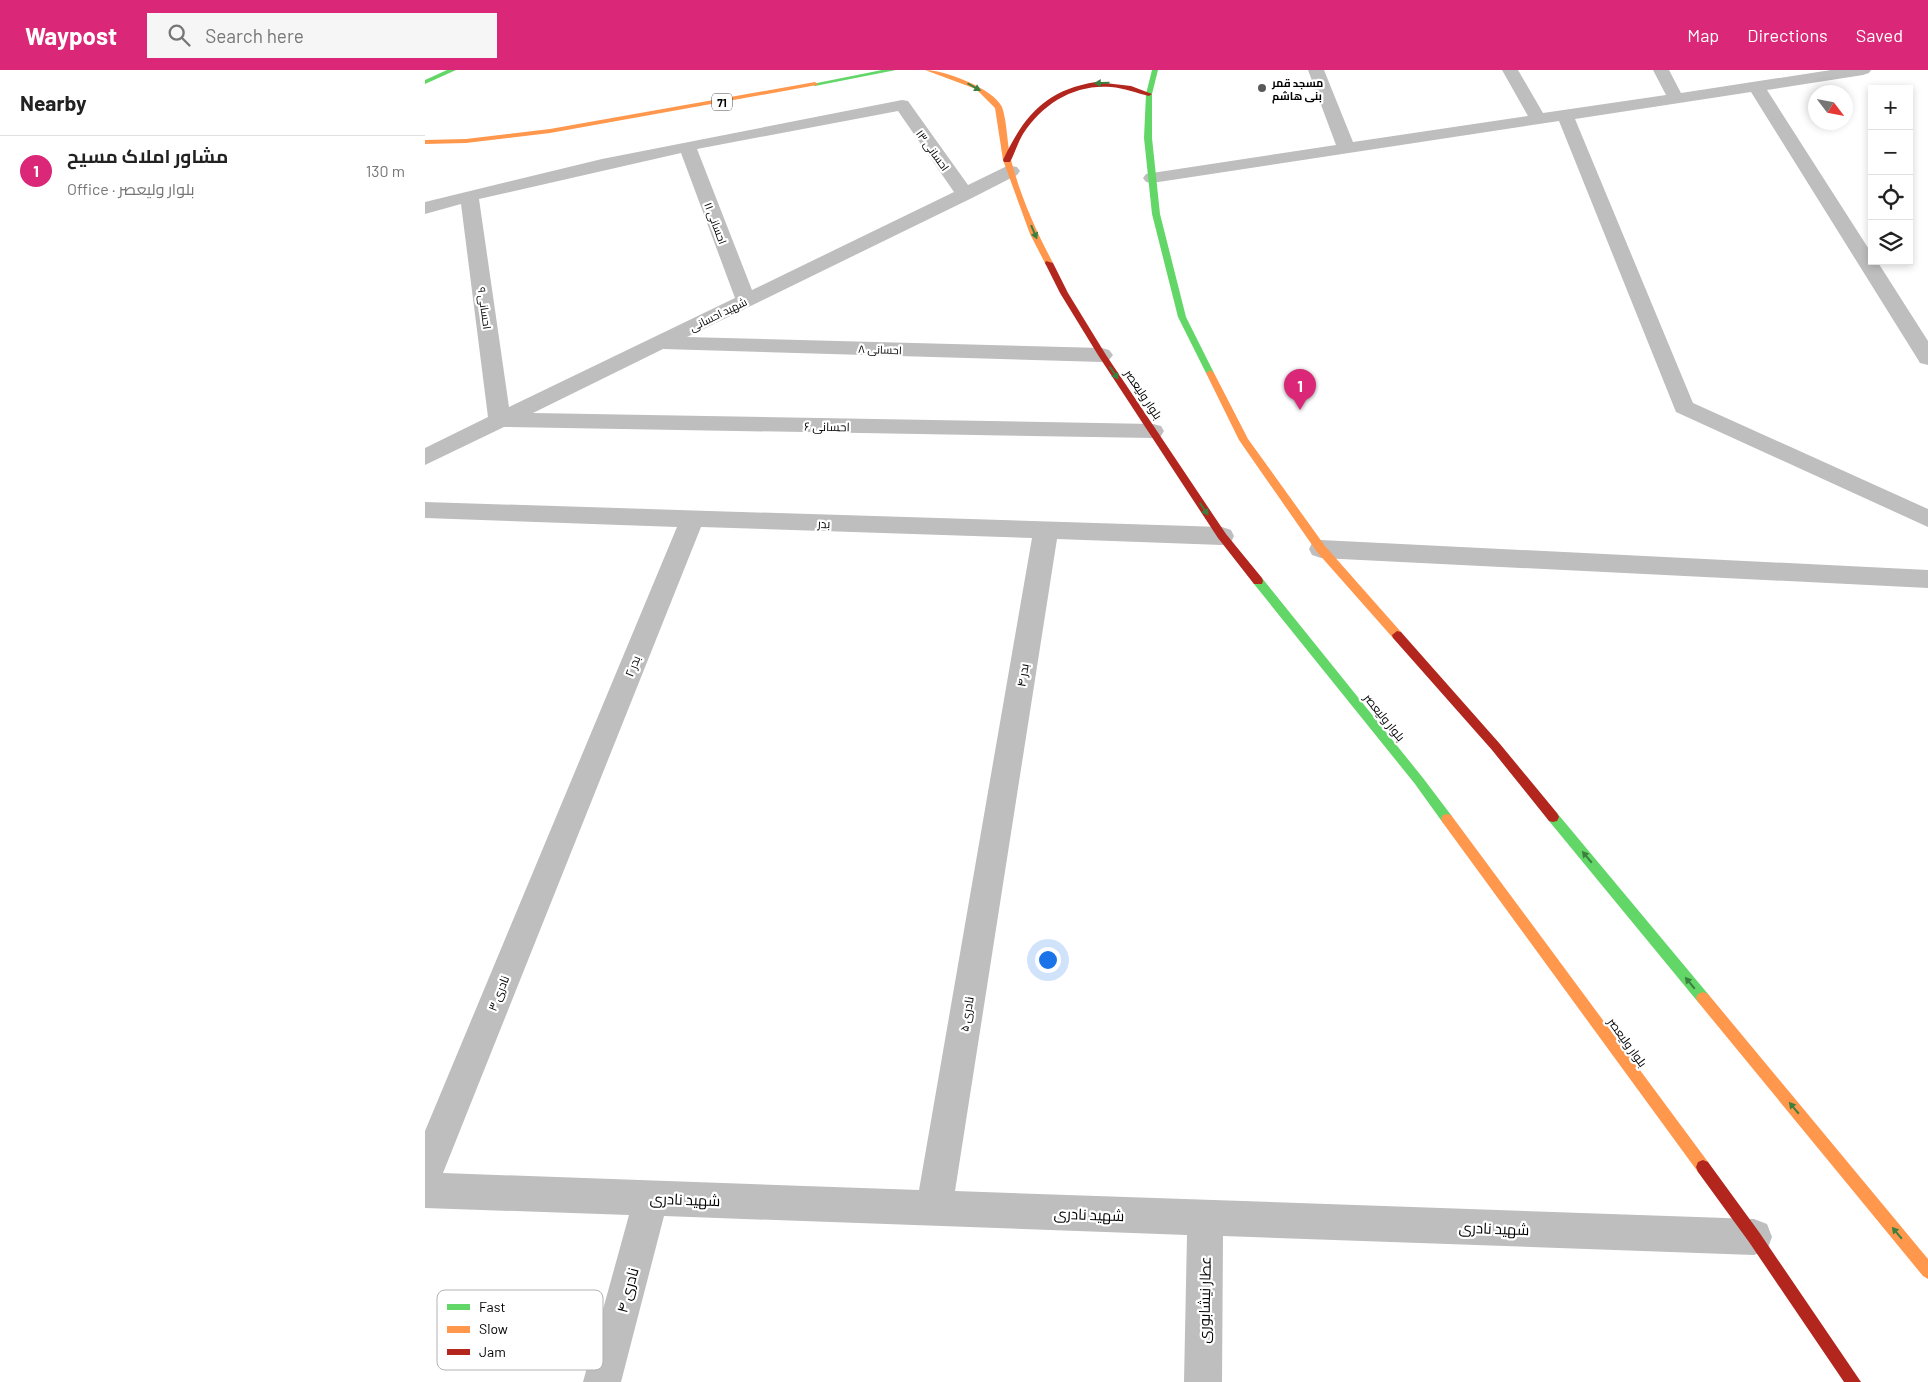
<!DOCTYPE html>
<html lang="en">
<head>
<meta charset="utf-8">
<style>
  :root { --surface:#fff; --page:#f6f6f6; --text:#222; --muted:#767676; --line:#e0e0e0; --accent:#db2777 }
  body { margin:0; font-family:Barlow,Cairo,sans-serif; background:var(--page); color:var(--text) }
  .controls { position:absolute; right:15px; top:15px; display:grid; overflow:hidden; border-radius:0px; box-shadow:0 2px 8px #0003 }
  .controls button { width:45px; height:45px; display:grid; place-items:center; padding:0; border:0; border-bottom:1px solid var(--line); background:var(--surface); color:var(--text); font:25px sans-serif }
  .compass { position:absolute; left:1383px; top:15px; width:45px; height:45px; border-radius:50%; background:var(--surface); box-shadow:0 2px 8px #0003; rotate:122deg }
  .you { position:absolute; left:622px; top:889px; width:18px; height:18px; margin:-12px; border:4px solid #fff; border-radius:50%; background:#1a73e8; box-shadow:0 0 0 8px #1a73e833 }
  .badge { display:grid; place-items:center; width:32px; height:32px; border-radius:50%; background:var(--accent); color:#fff; font-size:16px; font-weight:700 }
  .pin { position:absolute; translate:-50% -41px; filter:drop-shadow(0 1px 2px #0008) }
  .pin::after { content:''; position:absolute; top:26px; width:18px; height:15px; background:inherit; clip-path:polygon(0 0,100% 0,50% 100%) }
  .list { margin:0; padding:0; list-style:none }
  h2 { display:flex; justify-content:space-between; align-items:center; height:65px; margin:0; padding:0 20px; font-size:21px }
  h2 small { font-size:16px; font-weight:400; color:var(--muted) }
  .list li { display:grid; grid-template-columns:32px 1fr auto; gap:15px; align-items:center; box-sizing:border-box; height:70px; padding:0 20px; border-top:1px solid var(--line) }
  .list b { display:block; font-size:19px; white-space:nowrap }
  .list p { margin:0; font-size:16px; white-space:nowrap; color:var(--muted) }
  .list em { font-size:16px; font-style:normal; color:var(--muted) }
  .icon { flex:none; width:28px; height:28px; fill:none; stroke:currentColor; stroke-width:2; stroke-linecap:round; stroke-linejoin:round }
  .map { position:relative; flex:none; width:1503px; height:1312px; overflow:hidden }
  header { display:flex; align-items:center; gap:30px; box-sizing:border-box; height:70px; padding:0 25px; background:var(--accent); color:#fff }
  header strong { font-size:24px }
  nav { display:flex; gap:28px; margin-inline-start:auto; font-size:18px }
  .search { width:350px; height:45px; background:var(--page); display:flex; align-items:center; gap:12px; box-sizing:border-box; padding:0 18px; border-radius:0px; color:var(--muted); font-size:19px }
  main { display:flex }
  aside { flex:1; background:var(--surface) }
  .map>svg:first-child { display:block }
  .lines { fill:none; stroke-linecap:round; stroke-linejoin:round }
  .street { fill:#bebebe; fill-rule:evenodd }
  .fast { fill:#63d668; fill-rule:evenodd }
  .slow { fill:#ff974d; fill-rule:evenodd }
  .jam { fill:#b3261e; fill-rule:evenodd }
  .oneway { fill:#3b803e }
  .poi-dot { fill:#595959; stroke:#fff; stroke-width:2 }
  .labels { text-anchor:middle; dominant-baseline:central; stroke-width:4.5; stroke-linejoin:round; paint-order:stroke }
  .far-poi-label { font-size:11px; font-weight:bold; fill:#000; stroke:#fff; text-anchor:start }
  .shield { fill:#fff; stroke:#4c4c4c; stroke-width:1 }
  .shield-label { font-size:11px; font-weight:bold; fill:#000 }
  .far-street-label { font-size:11px; fill:#000; stroke:#fff }
  .street-label { font-size:12px; fill:#000; stroke:#fff }
  .near-street-label { font-size:15px; fill:#000; stroke:#fff }
  .key { fill:#fff; stroke:#b2b2b2; stroke-width:1 }
  .key-label { font-size:14px; fill:#000 }
</style>
</head>
<body>
<header>
<strong>Waypost</strong>
<div class="search"><svg class="icon" aria-label="search" viewBox="0 0 24 24"><circle cx="10" cy="10" r="6"/><path d="M15 15l6 6"/></svg>Search here</div>
<nav><a>Map</a><a>Directions</a><a>Saved</a></nav>
</header>
<main>
<aside>
<h2>Nearby<small></small></h2>
<ul class="list">
<li><span class="badge">1</span><div><b>مشاور املاک مسیح</b><p>Office · بلوار ولیعصر</p></div><em>130 m</em></li>
</ul>
</aside>
<div class="map">
<svg width="1503" height="1312" viewBox="0 0 1503 1312">
  <rect width="100%" height="100%" fill="#fff"/>
  <g class="lines">
    <g class="street">
      <path d="M883 0H899L928 72 1103 46 1077 0H1093L1118 43 1241 25 1228 0H1244L1256 23 1406 0H1446L1444 3 1438 5 1342 20 1447 184V191H1452L1503 271V295L1495 293 1492 288 1326 22 1150 49 1268 333 1503 439V457L1251 342 1134 51 727 113 721 112 718 108 721 104 727 103 911 75Z"/>
      <path d="M477 30 483 31 543 115 580 97 586 96 592 97 595 101 592 105 547 128 262 267 677 278 684 280 688 285 684 290 677 292 238 279 108 343 728 354 736 356 739 361 736 366 728 368 79 357 0 395V378L63 347 36 134 0 144V132L177 89ZM473 41 529 122 327 220 272 79ZM256 83 310 228 84 337 54 129Z"/>
      <path d="M0 432 797 457 806 460 809 466 806 472 797 475 632 469 530 1121 1329 1149 1342 1154 1347 1167 1342 1180 1329 1185 798 1166 797 1312H759L762 1165 239 1146 196 1312H158L204 1145 0 1138V1061L252 457 0 448ZM276 457 607 468 494 1120 18 1103Z"/>
      <path d="M896 470 1503 500V518L896 488 887 485 884 479 887 473Z"/>
    </g>
    <g class="fast">
      <path d="M22 0H31L0 14V10Z"/>
      <path d="M457 0H471L390 16 387 14Z"/>
      <path d="M727 0H733L727 24V68L735 144 761 247 789 303 785 306 781 303 753 247 727 144 719 68 721 24Z"/>
      <path d="M833 507 837 508 998 708 1026 745 1028 749 1026 753 1022 754 1018 753 990 714 829 514 828 511 829 508Z"/>
      <path d="M1128 742 1132 743 1283 924 1285 928 1283 932 1278 934 1273 932 1124 751 1122 747 1124 743Z"/>
    </g>
    <g class="slow">
      <path d="M500 0C519 0 568 18 577 37 582 50 582 75 586 90 595 125 611 161 628 193L627 195H621L605 164 578 90 570 38 551 19Z"/>
      <path d="M390 12 393 14 392 15 125 63 41 73 0 74V70L41 69 125 59Z"/>
      <path d="M785 300 789 303 823 369 900 476 976 562 977 565 976 568H968L892 482 814 370 781 303Z"/>
      <path d="M1022 744 1026 745 1283 1092 1285 1097 1283 1102 1278 1104 1273 1102 1018 753 1016 749 1018 745Z"/>
      <path d="M1278 922 1283 924 1503 1189V1209L1498 1206 1273 932 1271 928 1273 924Z"/>
    </g>
    <g class="jam">
      <path d="M671 12 706 16 727 24 724 26C711 23 699 18 686 17 650 14 618 33 598 64 593 72 590 83 585 92H579L578 90C599 46 620 20 671 12Z"/>
      <path d="M621 191 628 193 643 223 681 285 801 464 837 508 838 511 837 514H829L793 468 673 285 635 223 620 193Z"/>
      <path d="M972 561 976 562 1075 674 1132 743 1134 747 1132 751 1128 752 1124 751 1067 680 968 568 967 565Z"/>
      <path d="M1278 1090 1283 1092 1334 1162 1436 1312H1419L1324 1172 1273 1102 1271 1097 1273 1092Z"/>
    </g>
  </g>
  <defs><path id="oneway-solid" d="M-6-.8H1V-3.2L6.5 0L1 3.2V.8H-6Z" transform="scale(1.25)"/></defs>
  <g class="oneway">
    <use href="#oneway-solid" transform="translate(677 13) rotate(179)"/>
    <use href="#oneway-solid" transform="translate(549 17) rotate(30)"/>
    <use href="#oneway-solid" transform="translate(609 162) rotate(67)"/>
    <use href="#oneway-solid" transform="translate(689 303) rotate(56)"/>
    <use href="#oneway-solid" transform="translate(779 439) rotate(56)"/>
    <use href="#oneway-solid" transform="translate(1162 787) rotate(-130)"/>
    <use href="#oneway-solid" transform="translate(1265 913) rotate(-130)"/>
    <use href="#oneway-solid" transform="translate(1369 1038) rotate(-130)"/>
    <use href="#oneway-solid" transform="translate(1472 1163) rotate(-130)"/>
  </g>
  <circle class="poi-dot" cx="837" cy="18" r="5"/>
  <g class="labels">
    <g class="far-poi-label">
      <text x="847" y="12">مسجد قمر<tspan x="847" dy="13">بنی هاشم</tspan></text>
    </g>
    <rect class="shield" x="287" y="23.5" width="20" height="17" rx="4"/>
    <g class="shield-label">
      <text x="297" y="32">71</text>
    </g>
    <g class="far-street-label">
      <text transform="translate(508 80) rotate(54)">احسانی ۱۳</text>
      <text transform="translate(291 153) rotate(69)">احسانی ۱۱</text>
      <text transform="translate(60 238) rotate(82)">احسانی ۹</text>
      <text transform="translate(293 244) rotate(-26)">شهید احسانی</text>
      <text transform="translate(455 279) rotate(2)">احسانی ۸</text>
    </g>
    <g class="street-label">
      <text transform="translate(719 324) rotate(56)">بلوار ولیعصر</text>
      <text transform="translate(402 356) rotate(1)">احسانی ۶</text>
      <text transform="translate(399 453) rotate(2)">بدر</text>
      <text transform="translate(207 596) rotate(-68)">بدر ۲</text>
      <text transform="translate(597 605) rotate(-81)">بدر ۴</text>
      <text transform="translate(960 647) rotate(51)">بلوار ولیعصر</text>
      <text transform="translate(73 923) rotate(-68)">نادری ۳</text>
      <text transform="translate(541 944) rotate(-81)">نادری ۵</text>
      <text transform="translate(1203 972) rotate(54)">بلوار ولیعصر</text>
    </g>
    <g class="near-street-label">
      <text transform="translate(260 1129) rotate(2)">شهید نادری</text>
      <text transform="translate(664 1144) rotate(2)">شهید نادری</text>
      <text transform="translate(1069 1158) rotate(2)">شهید نادری</text>
      <text transform="translate(202 1220) rotate(-75)">نادری ۴</text>
      <text transform="translate(779 1230) rotate(-89)">عطار نیشابوری</text>
    </g>
  </g>
  <rect x="12" y="1220" width="166" height="80" rx="8" class="key"/>
  <rect x="22" y="1234" width="23" height="6" fill="#63d668"/>
  <rect x="22" y="1256" width="23" height="7" fill="#ff974d"/>
  <rect x="22" y="1279" width="23" height="6" fill="#b3261e"/>
  <g class="key-label">
    <text x="54" y="1242">Fast</text>
    <text x="54" y="1264">Slow</text>
    <text x="54" y="1287">Jam</text>
  </g>
</svg>
<div class="controls">
<button>+</button>
<button>−</button>
<button><svg class="icon" aria-label="locate" viewBox="0 0 24 24"><circle cx="12" cy="12" r="6"/><path d="M12 2v4M12 18v4M2 12h4M18 12h4"/></svg></button>
<button><svg class="icon" aria-label="layers" viewBox="0 0 24 24"><path d="M12 4l9 5-9 5-9-5zM3 14l9 5 9-5"/></svg></button>
</div>
<svg class="compass" viewBox="-18 -18 36 36"><path d="M0-13l5 13h-10z" fill="#e53935"/><path d="M0 13l5-13h-10z" fill="#767676"/></svg>
<div class="you"></div>
<div class="pin badge" style="left:875px;top:340px">1</div>
</div>
</main>
</body>
</html>
